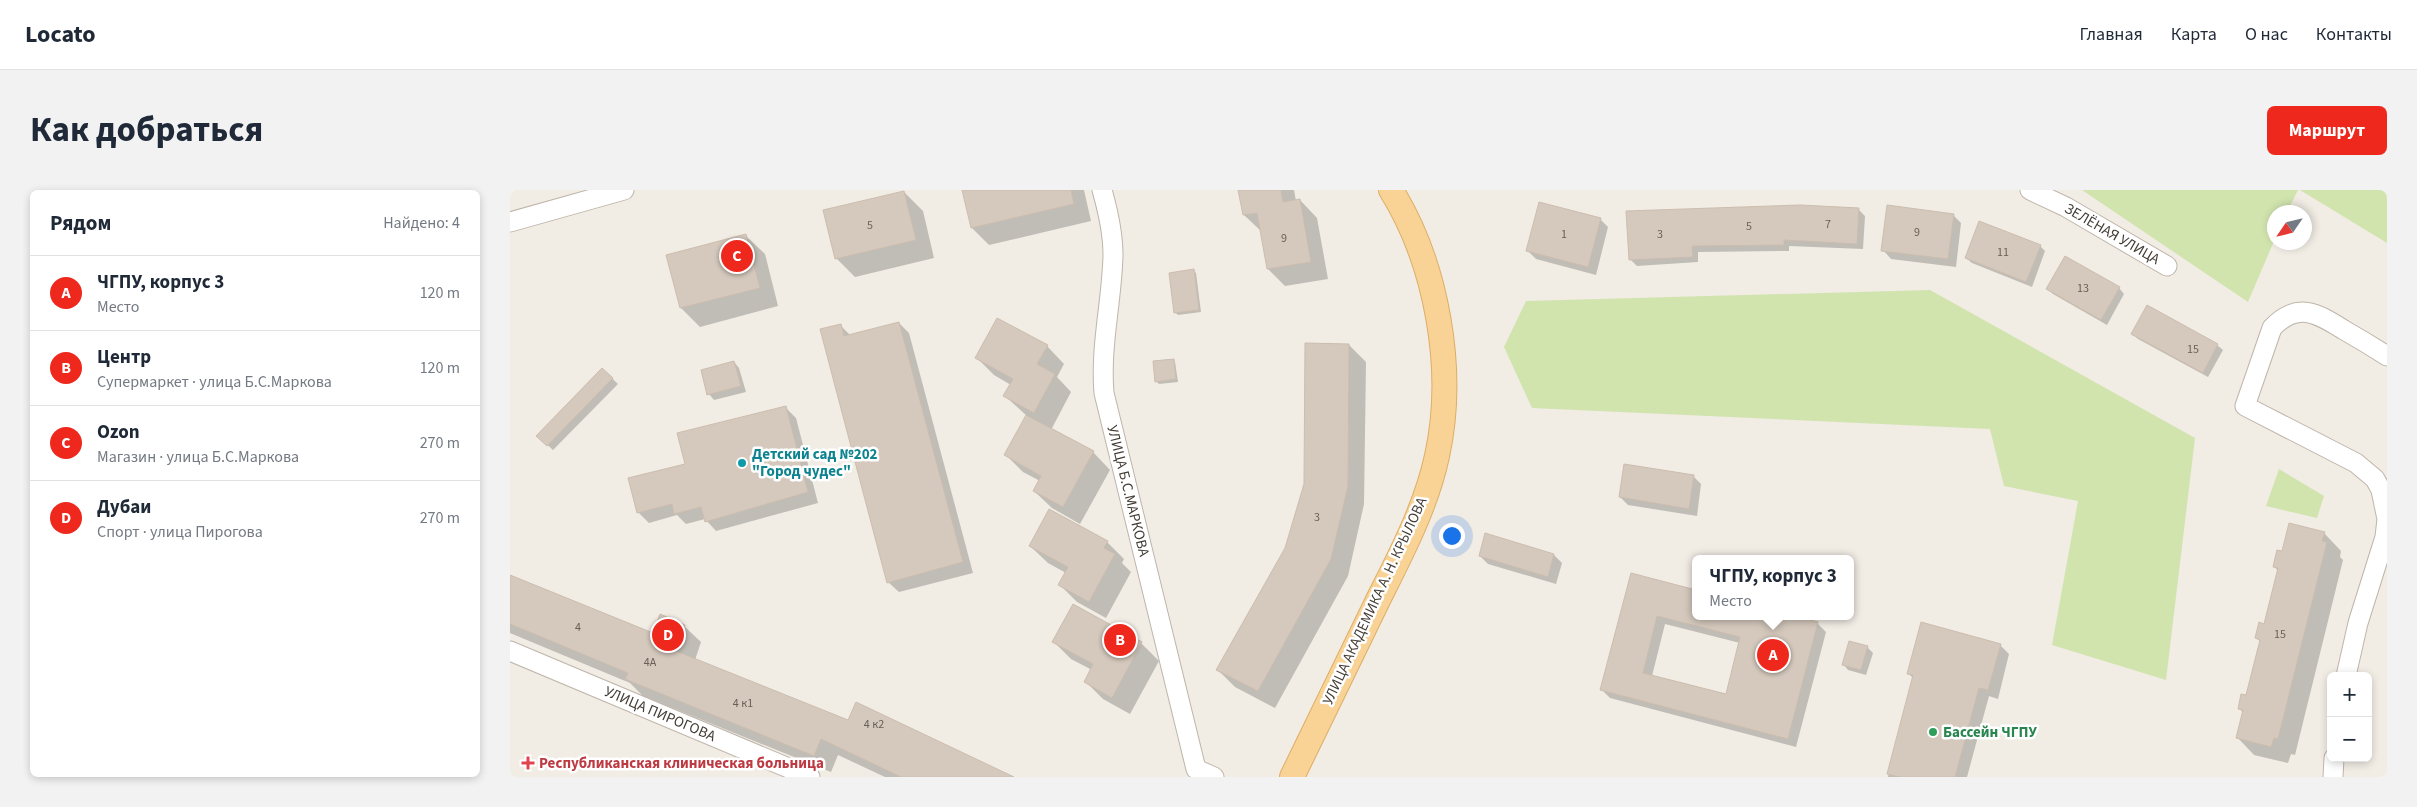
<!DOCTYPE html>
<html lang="ru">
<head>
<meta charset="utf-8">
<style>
  :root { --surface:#fff; --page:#f2f2f3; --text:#1f2937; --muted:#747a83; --line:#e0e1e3; --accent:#ef281d }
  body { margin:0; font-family:"Source Sans 3",sans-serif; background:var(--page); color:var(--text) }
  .controls { position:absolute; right:15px; bottom:15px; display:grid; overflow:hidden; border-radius:8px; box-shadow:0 2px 8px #0003 }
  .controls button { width:45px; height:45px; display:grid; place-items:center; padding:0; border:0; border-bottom:1px solid var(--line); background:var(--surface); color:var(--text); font:25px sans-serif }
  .compass { position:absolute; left:1757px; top:15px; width:45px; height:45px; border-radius:50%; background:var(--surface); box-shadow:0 2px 8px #0003; rotate:235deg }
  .you { position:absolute; left:941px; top:345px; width:18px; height:18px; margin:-12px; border:4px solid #fff; border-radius:50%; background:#1a73e8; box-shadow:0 0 0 8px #1a73e833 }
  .badge { display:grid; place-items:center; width:32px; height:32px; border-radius:50%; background:var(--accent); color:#fff; font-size:16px; font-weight:700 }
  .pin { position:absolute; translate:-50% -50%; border:2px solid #fff; box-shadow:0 1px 5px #0006 }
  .popup { position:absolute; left:1182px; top:365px; width:162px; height:65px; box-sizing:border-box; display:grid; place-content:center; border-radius:8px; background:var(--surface); filter:drop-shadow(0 1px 4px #0005); font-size:16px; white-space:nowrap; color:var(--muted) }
  .popup b { font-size:19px; color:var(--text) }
  .popup::after { content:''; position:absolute; left:50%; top:100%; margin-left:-10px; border:10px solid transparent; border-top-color:var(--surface) }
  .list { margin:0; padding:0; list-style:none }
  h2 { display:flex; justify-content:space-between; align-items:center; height:65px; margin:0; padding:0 20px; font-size:21px }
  h2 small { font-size:16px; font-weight:400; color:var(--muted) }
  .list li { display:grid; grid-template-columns:32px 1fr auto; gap:15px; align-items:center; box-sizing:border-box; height:75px; padding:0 20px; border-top:1px solid var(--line) }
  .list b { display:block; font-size:19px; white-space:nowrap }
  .list p { margin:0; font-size:16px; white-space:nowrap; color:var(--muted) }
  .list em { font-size:16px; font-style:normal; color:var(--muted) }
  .map { position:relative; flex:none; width:1877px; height:587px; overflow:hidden; border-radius:8px }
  header { display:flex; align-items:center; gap:30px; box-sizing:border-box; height:70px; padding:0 25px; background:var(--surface); border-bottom:1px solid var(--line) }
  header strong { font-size:24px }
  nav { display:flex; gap:28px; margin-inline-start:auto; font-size:18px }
  .intro { display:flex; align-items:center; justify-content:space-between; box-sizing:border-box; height:120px; padding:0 30px }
  h1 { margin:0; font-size:35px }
  .button { padding:12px 22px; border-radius:8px; background:var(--accent); color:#fff; font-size:18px; font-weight:700 }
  main { display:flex; gap:30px; padding:0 30px }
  aside { flex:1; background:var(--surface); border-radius:8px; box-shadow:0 2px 8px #0003 }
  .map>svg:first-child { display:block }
  .green { fill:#d1e4ae }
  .shadow { fill:#0003; fill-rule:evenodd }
  .building { fill:#d5c9bd; stroke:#ccbdae; fill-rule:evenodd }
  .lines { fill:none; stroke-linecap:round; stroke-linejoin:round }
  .minor-casing { stroke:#bfb5aa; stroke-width:21 }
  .major-casing { stroke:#ddae66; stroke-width:26 }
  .minor { stroke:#fff; stroke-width:19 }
  .major { stroke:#f9d395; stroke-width:24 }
  .culture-dot { fill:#0f9aa8; stroke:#fff; stroke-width:2 }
  .leisure-dot { fill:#2e9e5b; stroke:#fff; stroke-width:2 }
  .health-dot { fill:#e0444e; stroke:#fff; stroke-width:2 }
  .labels { text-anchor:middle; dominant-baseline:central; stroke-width:5; stroke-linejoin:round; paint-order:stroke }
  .number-label { font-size:12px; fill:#685f56 }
  .street-label { font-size:15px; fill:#433c34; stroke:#fff }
  .culture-label { font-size:15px; font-weight:bold; fill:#0d838f; stroke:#fff; text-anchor:start }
  .leisure-label { font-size:15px; font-weight:bold; fill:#27864d; stroke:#fff; text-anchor:start }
  .health-label { font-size:15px; font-weight:bold; fill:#be3a42; stroke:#fff; text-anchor:start }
</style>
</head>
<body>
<header>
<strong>Locato</strong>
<nav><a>Главная</a><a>Карта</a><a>О нас</a><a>Контакты</a></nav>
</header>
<div class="intro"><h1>Как добраться</h1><a class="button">Маршрут</a></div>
<main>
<aside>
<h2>Рядом<small>Найдено: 4</small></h2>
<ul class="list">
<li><span class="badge">A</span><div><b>ЧГПУ, корпус 3</b><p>Место</p></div><em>120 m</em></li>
<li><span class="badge">B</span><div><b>Центр</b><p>Супермаркет · улица Б.С.Маркова</p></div><em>120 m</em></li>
<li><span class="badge">C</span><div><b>Ozon</b><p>Магазин · улица Б.С.Маркова</p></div><em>270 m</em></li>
<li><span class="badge">D</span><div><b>Дубаи</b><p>Спорт · улица Пирогова</p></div><em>270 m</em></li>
</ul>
</aside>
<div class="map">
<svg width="1877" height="587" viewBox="0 0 1877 587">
  <rect width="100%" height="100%" fill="#f1ece4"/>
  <g class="green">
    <path d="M1572 0H1788L1777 22H1764V51L1738 112Z"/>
    <path d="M1790 0H1877V53Z"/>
    <path d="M1420 100 1685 248 1656 490 1542 455 1568 311 1494 296 1480 239 1022 218 994 157 1016 111Z"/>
    <path d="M1769 279 1814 306 1807 328 1756 316Z"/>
  </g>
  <g class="shadow">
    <path d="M453 0H574L581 31 479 55 462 38Z"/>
    <path d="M730 0H784L786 11 790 10 807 28 818 89 775 96 758 79 752 42 734 25Z"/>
    <path d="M394 2 413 21 424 68 345 87 326 68Z"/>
    <path d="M1348 19 1355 26 1353 59 1279 56V61L1188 62V72L1127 76 1121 70 1118 22Z"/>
    <path d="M1443 25 1451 33 1446 77 1381 69 1373 60Z"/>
    <path d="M1090 29 1098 37 1086 85 1026 69 1018 61Z"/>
    <path d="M236 46 255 64 268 116 190 137 171 118 157 66Z"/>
    <path d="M1530 56 1535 61 1522 97 1462 73 1456 68Z"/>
    <path d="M683 81 686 83 691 122 668 125 665 122Z"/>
    <path d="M1609 98 1614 104 1597 135 1543 104 1538 99Z"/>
    <path d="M389 133 399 143 463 383 389 402 378 392 330 135 341 146Z"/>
    <path d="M1623 144 1707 155 1713 160 1698 187 1628 149Z"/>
    <path d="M839 155 856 172 854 314 838 386 765 518 725 497 708 480 776 359Z"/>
    <path d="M537 156 554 174 547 187 561 202 541 240 583 262 600 280 570 334 542 318 524 301 530 291 513 282 496 265 517 226 495 206 501 195 484 185 467 168Z"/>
    <path d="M663 170 665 172 668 192 649 194 646 191Z"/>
    <path d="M224 172 229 178 236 202 204 210 199 204Z"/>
    <path d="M92 179 108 194 43 260 28 246Z"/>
    <path d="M276 218 286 228 308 313 206 341 195 329 176 334 167 325 139 333 128 322 176 275Z"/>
    <path d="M1183 286 1191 294 1187 326 1118 315 1110 307Z"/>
    <path d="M1814 343 1831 361 1830 367 1833 370 1785 565 1781 564 1778 573 1744 565 1727 547 1733 523 1729 518 1737 506 1751 452 1746 448 1755 435 1768 381 1764 376 1773 363Z"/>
    <path d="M597 352 614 369 612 373 621 382 596 428 567 412 550 395 556 383 538 373 520 356Z"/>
    <path d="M1044 365 1052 373 1046 394 978 374 970 366Z"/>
    <path d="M1122 385 1186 426 1308 434 1316 442 1286 557 1100 508 1092 500ZM1155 434 1230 453 1217 505 1142 486Z"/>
    <path d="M0 386 144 445 174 436 191 452 185 470 338 531 501 587H375L328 565 321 582 133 506 120 493 0 443Z"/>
    <path d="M563 416 632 454 649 471 620 524 593 509 576 492 582 480 561 469 544 452Z"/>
    <path d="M1490 455 1499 464 1488 509 1479 506 1457 587H1378L1404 489 1399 484Z"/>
    <path d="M1357 457 1363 463 1356 485 1338 480 1333 474Z"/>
  </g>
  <g class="building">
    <path d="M452 0H561L564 14 461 38Z"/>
    <path d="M728 0H771L773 12 790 9 801 72 757 79 747 23 733 25Z"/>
    <path d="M394 1 406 50 325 69 313 20Z"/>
    <path d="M1029 12 1091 28 1078 77 1016 61Z"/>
    <path d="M1290 15 1349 18 1347 54 1274 50V55L1182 56 1183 67 1119 70 1116 21Z"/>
    <path d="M1377 15 1444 24 1438 69 1371 61Z"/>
    <path d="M1469 31 1531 55 1516 92 1455 68Z"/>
    <path d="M236 44 250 98 170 118 156 65Z"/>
    <path d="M1555 66 1610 97 1591 130 1536 99Z"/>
    <path d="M684 79 689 120 664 123 659 83Z"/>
    <path d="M1637 115 1708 154 1693 183 1621 144Z"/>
    <path d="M487 128 538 155 527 174 545 184 524 223 493 206 503 189 465 168Z"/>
    <path d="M389 132 453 372 377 393 310 139 331 134 334 146Z"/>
    <path d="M795 153 839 154 838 296 821 369 748 501 706 480 775 358 794 294Z"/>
    <path d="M664 169 666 189 645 192 643 171Z"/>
    <path d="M224 171 231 196 197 205 191 180Z"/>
    <path d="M92 178 103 188 37 256 26 246Z"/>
    <path d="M276 216 298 302 195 332 191 317 164 324 162 314 127 323 118 288 175 274 167 243Z"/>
    <path d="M516 225 584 261 553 317 523 301 531 286 494 265Z"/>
    <path d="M1114 274 1184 285 1179 319 1109 307Z"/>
    <path d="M539 319 598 351 594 358 605 364 579 412 548 395 558 377 519 356Z"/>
    <path d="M1779 333 1815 342 1812 351 1817 352 1768 549 1764 548 1761 557 1726 548 1733 520 1728 519 1731 504 1736 505 1750 450 1745 448 1749 432 1754 434 1768 378 1763 377 1765 368 1767 360 1772 361Z"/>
    <path d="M975 343 1044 364 1038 387 969 366Z"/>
    <path d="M1121 383 1186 400V426H1285L1308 432 1278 549 1090 500ZM1147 426 1230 447 1216 504 1133 483Z"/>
    <path d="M0 385 143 443 150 424 175 435 166 461 338 530 346 512 504 587H391L311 549 304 566 115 489 118 483 0 434Z"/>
    <path d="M563 414 632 452 602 508 574 492 583 474 542 452Z"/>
    <path d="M1411 432 1491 454 1478 500 1469 498 1445 587H1389L1377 584 1403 485 1397 484Z"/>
    <path d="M1339 451 1358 456 1351 480 1332 475Z"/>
  </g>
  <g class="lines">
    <g class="minor-casing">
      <g id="minor">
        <path d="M592 0C598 21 603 43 603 65 602 111 590 156 594 203L686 579 704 587"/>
        <path d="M1520 0 1556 17 1657 76"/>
        <path d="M0 32 114 0"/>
        <path d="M0 461 300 587"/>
        <path d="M1836 486 1848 433 1875 347 1877 329 1871 300 1865 289 1846 273 1735 216 1762 138C1787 111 1807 123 1834 140 1848 148 1863 157 1877 166"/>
        <path d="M1823 587 1824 568"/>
      </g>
    </g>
    <g class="major-casing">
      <path id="major" d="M782 587C811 528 839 469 868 410 891 364 916 317 927 266 946 180 927 74 881 0"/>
    </g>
    <use href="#minor" class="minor"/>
    <use href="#major" class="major"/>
  </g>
  <circle class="culture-dot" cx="232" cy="273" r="5"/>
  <circle class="leisure-dot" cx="1423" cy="542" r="5"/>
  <path class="health-dot" d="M15.5 565.5h5v5h5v5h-5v5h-5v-5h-5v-5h5z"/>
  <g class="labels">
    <g class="number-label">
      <text x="1318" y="34">7</text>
      <text x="360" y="35">5</text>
      <text x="1239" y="36">5</text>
      <text x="1407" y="42">9</text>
      <text x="1054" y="44">1</text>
      <text x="1150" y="44">3</text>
      <text x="774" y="48">9</text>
      <text x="1493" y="62">11</text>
      <text x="1573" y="98">13</text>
      <text x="1683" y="159">15</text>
      <text x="807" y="327">3</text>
      <text x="68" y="437">4</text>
      <text x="1770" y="444">15</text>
      <text x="140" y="472">4А</text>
      <text x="233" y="513">4 к1</text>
      <text x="364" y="534">4 к2</text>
    </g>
    <g class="street-label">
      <text transform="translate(1602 44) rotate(30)">ЗЕЛЁНАЯ УЛИЦА</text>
      <text transform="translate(618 301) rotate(76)">УЛИЦА Б.С.МАРКОВА</text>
      <text transform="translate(865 411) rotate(-65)">УЛИЦА АКАДЕМИКА А. Н. КРЫЛОВА</text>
      <text transform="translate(150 524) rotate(23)">УЛИЦА ПИРОГОВА</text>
    </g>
    <g class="culture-label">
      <text x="242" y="264">Детский сад №202<tspan x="242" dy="17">"Город чудес"</tspan></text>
    </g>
    <g class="leisure-label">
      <text x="1433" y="542">Бассейн ЧГПУ</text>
    </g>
    <g class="health-label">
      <text x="29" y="573">Республиканская клиническая больница</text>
    </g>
  </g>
</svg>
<div class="controls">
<button>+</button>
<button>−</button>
</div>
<svg class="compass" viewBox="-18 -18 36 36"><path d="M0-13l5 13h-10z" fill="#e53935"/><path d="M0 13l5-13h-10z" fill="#747a83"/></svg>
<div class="you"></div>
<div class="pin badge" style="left:1263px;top:465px">A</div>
<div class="popup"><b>ЧГПУ, корпус 3</b>Место</div>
<div class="pin badge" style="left:610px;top:450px">B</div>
<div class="pin badge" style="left:227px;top:66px">C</div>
<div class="pin badge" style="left:158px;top:445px">D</div>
</div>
</main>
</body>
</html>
